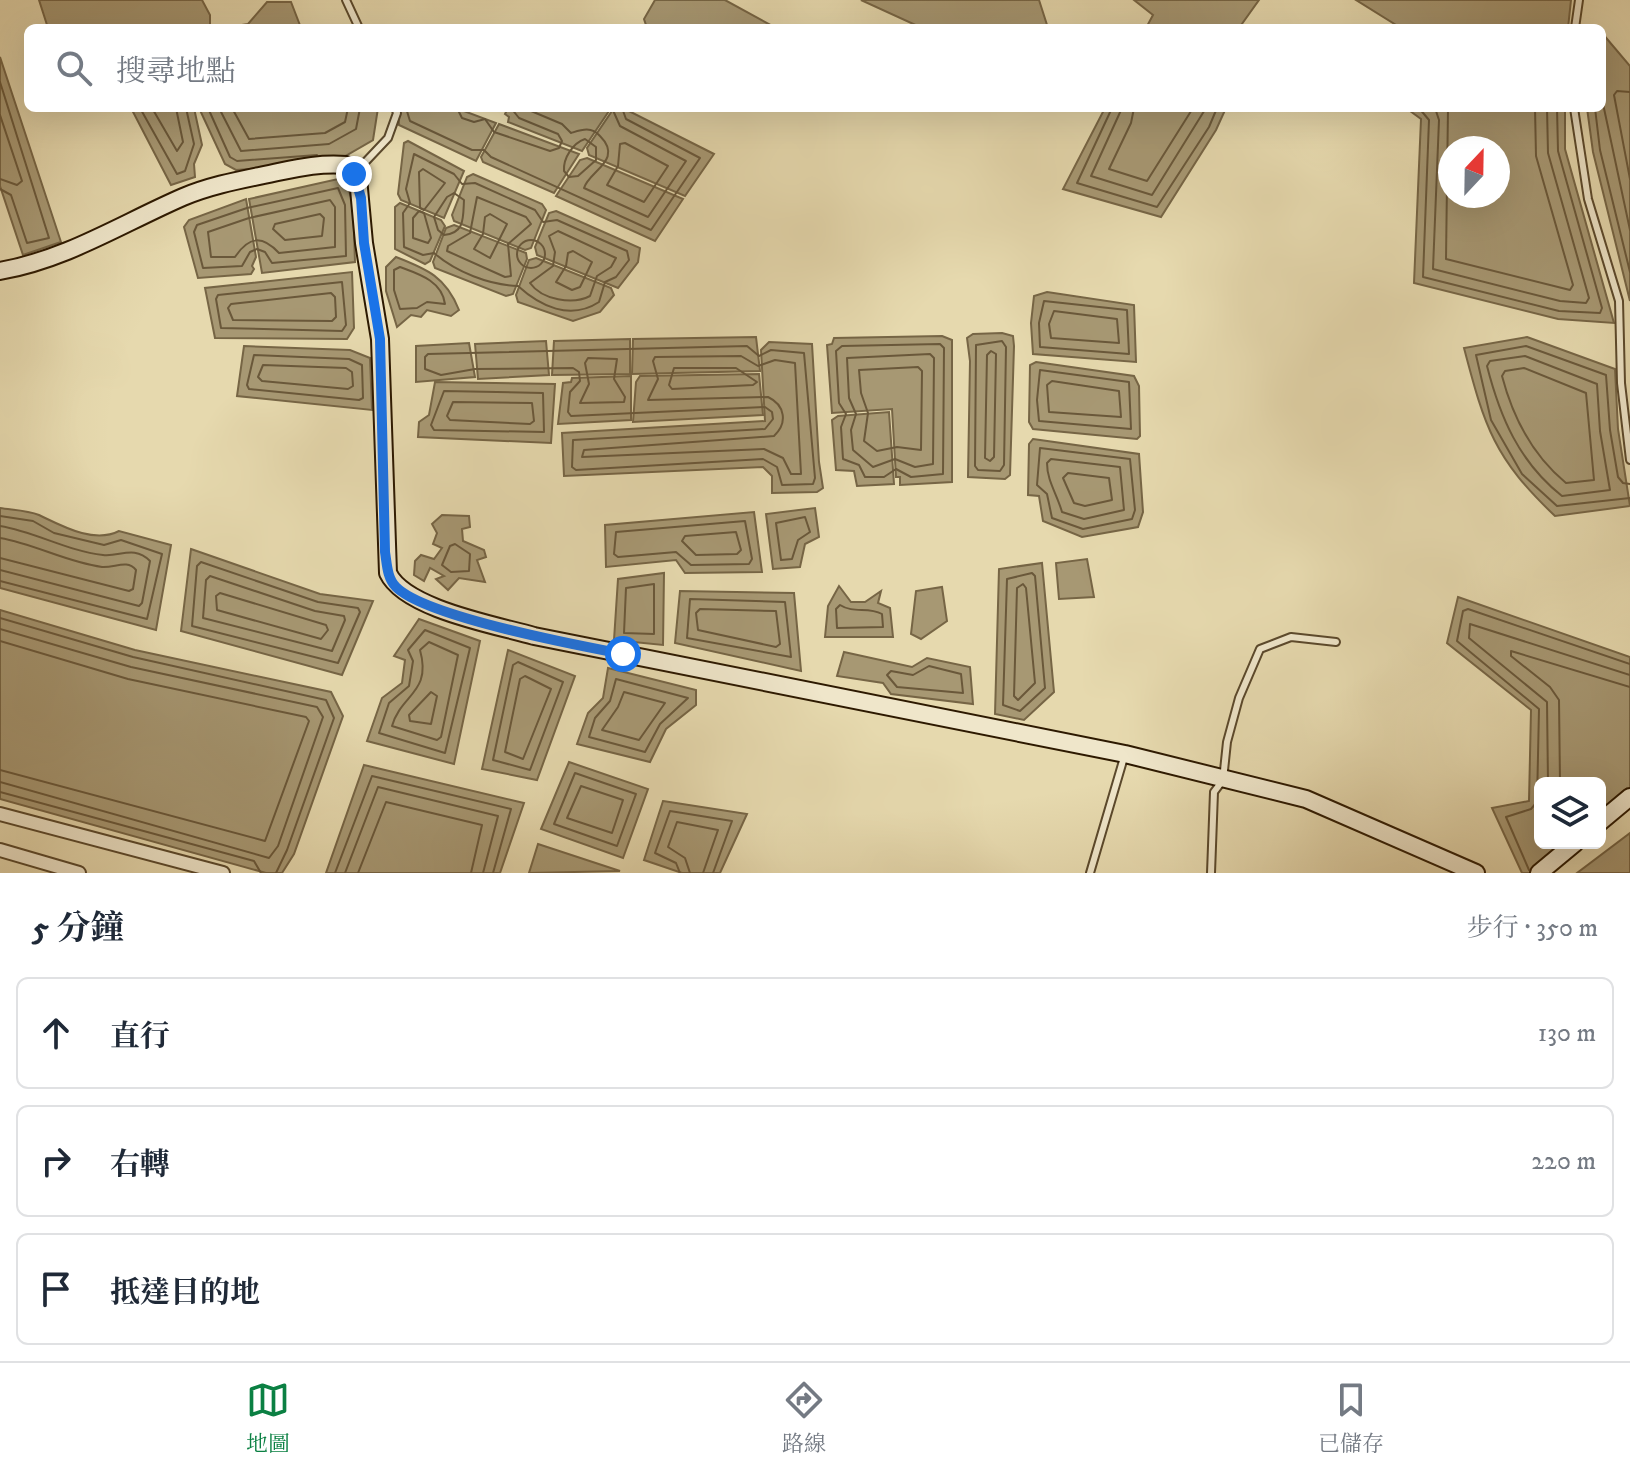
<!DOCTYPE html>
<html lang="zh-TW">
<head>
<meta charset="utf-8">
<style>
  :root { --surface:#fff; --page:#f2f2f3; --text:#1f2937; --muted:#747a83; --line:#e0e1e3; --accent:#0b8043 }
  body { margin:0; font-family:"IM FELL DW Pica","Noto Serif TC",serif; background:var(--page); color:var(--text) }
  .controls { position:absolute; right:24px; bottom:24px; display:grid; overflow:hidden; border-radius:12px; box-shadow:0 8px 32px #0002 }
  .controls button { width:72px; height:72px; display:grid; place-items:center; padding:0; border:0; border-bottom:2px solid var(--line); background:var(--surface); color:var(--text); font:40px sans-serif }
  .compass { position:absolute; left:1438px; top:136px; width:72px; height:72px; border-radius:50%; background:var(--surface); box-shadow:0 8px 32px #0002; rotate:22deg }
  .stop { position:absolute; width:24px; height:24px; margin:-18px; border:6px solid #1a73e8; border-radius:50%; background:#fff }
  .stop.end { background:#1a73e8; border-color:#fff; box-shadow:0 2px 8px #0008 }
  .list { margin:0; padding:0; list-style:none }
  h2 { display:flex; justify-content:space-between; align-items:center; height:104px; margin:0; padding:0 32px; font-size:34px }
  h2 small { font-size:26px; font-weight:400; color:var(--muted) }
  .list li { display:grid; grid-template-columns:52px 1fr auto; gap:24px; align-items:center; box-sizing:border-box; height:112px; margin:0 16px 16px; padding:0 16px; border:2px solid var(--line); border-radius:12px }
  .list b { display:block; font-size:30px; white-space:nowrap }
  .list em { font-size:26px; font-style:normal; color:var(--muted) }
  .icon { flex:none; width:44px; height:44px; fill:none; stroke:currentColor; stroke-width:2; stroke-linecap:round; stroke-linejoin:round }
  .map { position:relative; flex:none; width:1630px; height:873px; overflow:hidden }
  .search { position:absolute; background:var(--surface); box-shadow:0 8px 32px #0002; left:24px; right:24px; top:24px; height:88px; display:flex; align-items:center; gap:20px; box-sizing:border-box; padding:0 28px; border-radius:12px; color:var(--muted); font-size:30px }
  .sheet { height:488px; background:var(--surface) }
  nav { display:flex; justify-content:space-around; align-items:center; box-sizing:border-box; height:112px; border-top:2px solid var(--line); background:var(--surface); font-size:22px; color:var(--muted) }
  nav a { display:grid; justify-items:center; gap:4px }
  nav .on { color:var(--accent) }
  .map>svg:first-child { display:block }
  .water { fill:#a79873; stroke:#766545; stroke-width:2; fill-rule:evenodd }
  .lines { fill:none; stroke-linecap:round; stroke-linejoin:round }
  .shore { stroke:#6a583a; stroke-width:2 }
  .lane-casing { stroke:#5b492c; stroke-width:10 }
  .street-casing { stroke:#5b492c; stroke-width:16 }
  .secondary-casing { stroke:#2d1900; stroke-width:20 }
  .lane { stroke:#efe6ca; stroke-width:6 }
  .street { stroke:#efe6ca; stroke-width:12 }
  .secondary { stroke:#efe6ca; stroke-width:16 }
  .route { stroke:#1a73e8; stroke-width:10 }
</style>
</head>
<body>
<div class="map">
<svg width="1630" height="873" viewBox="0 0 1630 873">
  <rect width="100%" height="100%" fill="#e6d9ae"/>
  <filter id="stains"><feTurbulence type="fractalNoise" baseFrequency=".0025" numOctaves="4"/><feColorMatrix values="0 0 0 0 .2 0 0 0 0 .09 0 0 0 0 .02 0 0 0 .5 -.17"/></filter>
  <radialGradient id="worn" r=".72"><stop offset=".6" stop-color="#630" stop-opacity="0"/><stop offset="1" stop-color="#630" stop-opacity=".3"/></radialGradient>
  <g class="water">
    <path d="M39 0H202L210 15V28H48Z"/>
    <path d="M655 0H725L776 28H647L644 19Z"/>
    <path d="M861 0H1039L1048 28H922Z"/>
    <path d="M1134 0H1259L1239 28H1146L1153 15Z"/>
    <path d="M1356 0H1571L1568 28H1401Z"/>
    <path d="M267 2H291L301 28H223L248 24Z"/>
    <path d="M1602 33 1630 66V301L1593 152 1587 108H1602Z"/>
    <path d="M0 57 61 242 23 255 0 186Z"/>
    <path d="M131 108H194L202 145 194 164 195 177 171 185Z"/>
    <path d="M199 108H378L373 140 335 162 236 170 225 164Z"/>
    <path d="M398 108H456L496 123 476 161 399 125Z"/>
    <path d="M508 108H611L582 151 508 122 509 117 505 114Z"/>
    <path d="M614 108H623L714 154 685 196 589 155 587 148Z"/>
    <path d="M1105 108H1226L1216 130 1161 217 1063 189Z"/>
    <path d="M1406 108H1565V149L1614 323 1558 319 1414 283 1421 119ZM1450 148H1498V196H1450Z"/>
    <path d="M499 124 579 154 554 193 483 162 481 157Z"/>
    <path d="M408 141 464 171 444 218 401 200 398 194 404 143Z"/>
    <path d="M587 158 683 199 655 241 556 196 580 160Z"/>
    <path d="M473 174 542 204 546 210 531 248 525 250 454 221 452 215 467 177Z"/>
    <path d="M338 179 347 184 353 204 355 262 262 273 249 199Z"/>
    <path d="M246 199 256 257 252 266 254 269 251 274 198 278 184 227 189 220Z"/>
    <path d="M400 203 441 220 445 226 430 261 425 264 395 249V207Z"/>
    <path d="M556 211 640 248 638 262 618 288 537 255 535 247 549 213Z"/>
    <path d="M454 225 526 253 527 259 513 294 506 296 435 268 433 262 446 228Z"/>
    <path d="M396 257C427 269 446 277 459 310L451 316 427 310 421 317 411 315 397 327 386 291V267Z"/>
    <path d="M536 258 611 288 614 295 600 312 573 321 518 302 516 295 529 260Z"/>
    <path d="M352 272 354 328 347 339 215 338 205 288Z"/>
    <path d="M1047 292 1134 305 1136 362 1033 354 1031 323 1034 296Z"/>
    <path d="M1002 333 1013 336 1014 346 1010 475 1005 479 968 477 970 361 967 338 973 334Z"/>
    <path d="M942 336 952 340V482L900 485V477H896L892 409 832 413 827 345 832 344 834 338Z"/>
    <path d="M756 337 760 371 632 374 633 339Z"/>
    <path d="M1527 337 1615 369 1618 429 1630 506 1555 516C1494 458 1485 428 1464 348Z"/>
    <path d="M630 339V374L552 375 554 341Z"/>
    <path d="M546 341 549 375 478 379 475 344Z"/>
    <path d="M769 342 812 344 819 462 823 488 817 492 772 493V476L763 467 564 476 562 433 765 421 761 350Z"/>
    <path d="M469 343 475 377 416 382V346Z"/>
    <path d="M244 346 350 350 370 358 372 410 237 396Z"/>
    <path d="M1036 362 1134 376 1139 386 1140 436 1137 439 1033 429 1029 422 1030 365Z"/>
    <path d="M759 374 763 415 633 422 636 382 640 376Z"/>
    <path d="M631 376V420L558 424 563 383 571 382 572 378Z"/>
    <path d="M435 382 555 384 551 443 418 437 419 422 429 415Z"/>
    <path d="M889 412 894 484 857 486 854 471 836 470 832 420 838 416Z"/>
    <path d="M1033 439 1139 454 1143 512 1138 527 1082 537 1043 521 1039 496 1028 495 1029 444Z"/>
    <path d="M0 508C12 510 27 510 39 515 62 526 94 544 119 531L171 545 156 630 0 588Z"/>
    <path d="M815 508 819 537 805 544 800 567 773 569 766 514Z"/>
    <path d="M754 512 762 572 685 573 676 560 606 567 605 525Z"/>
    <path d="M442 515 469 516 470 527 462 529 463 541 484 550 486 557 477 560 485 582 459 578 448 590 436 579 444 576 430 568 424 581 414 575 415 561 421 555 434 559 442 548 433 544 437 533 432 524Z"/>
    <path d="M191 549 320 594 373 601 342 675 181 631Z"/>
    <path d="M1087 559 1094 597 1059 599 1056 563Z"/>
    <path d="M1042 563 1054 692 1024 720 995 714 999 569Z"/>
    <path d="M664 573 663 645 614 640 618 579Z"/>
    <path d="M839 586 851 602H865L881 591 878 603 890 608 893 637H825L828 606Z"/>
    <path d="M942 587 947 621 921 639 911 634 916 591Z"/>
    <path d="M680 591 794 593 801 671 675 643Z"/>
    <path d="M1458 597 1630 657V806L1600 828V783H1540V843H1581L1541 873H1522L1492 808 1529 801 1531 710 1447 643Z"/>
    <path d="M0 610 135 650 331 692 343 716 294 854 282 873H266L0 799Z"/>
    <path d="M419 619 480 641 454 764 367 741 382 698 402 683 405 660 394 656Z"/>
    <path d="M508 650 575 676 537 780 482 769Z"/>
    <path d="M844 652 912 667 927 658 970 667 973 704 891 694 883 683 837 676Z"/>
    <path d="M608 668 696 690V705L666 729 650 762 577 744 588 713 603 698Z"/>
    <path d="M569 762 648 789 623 858 541 829Z"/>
    <path d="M364 765 524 803 500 873H326Z"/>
    <path d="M663 801 747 814 720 873H682L644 860Z"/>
    <path d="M1630 833V873H1577Z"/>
    <path d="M538 844 620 871 529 873Z"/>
  </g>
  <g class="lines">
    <g class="shore">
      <path d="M0 82 49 238 27 243 11 195 0 189"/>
      <path d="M1630 92 1617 91 1614 95 1630 179"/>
      <path d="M1602 99 1630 230"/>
      <path d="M140 108 177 174 185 171 194 144 186 108"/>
      <path d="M152 108 177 151 183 142 176 108"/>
      <path d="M208 108 230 157 237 161 317 155"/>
      <path d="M219 108 241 151 329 144 356 129 360 108"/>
      <path d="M232 108 249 139 325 133 345 122 348 108"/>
      <path d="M406 108 410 121 472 150H484L491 157 651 230 700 158 626 119 622 108"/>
      <path d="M457 108 462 118 474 122 485 119 494 132 550 151 559 148 562 141 558 134 519 118 511 108"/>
      <path d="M524 108 562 124 571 133C581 130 591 126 600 136 624 160 589 171 584 188L648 217 686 161 620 126 612 108"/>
      <path d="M1112 108 1077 183 1157 207 1209 127 1217 108"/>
      <path d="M1122 108 1091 176 1152 195 1206 108"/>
      <path d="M1134 108 1131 123 1109 169 1147 181 1193 108"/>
      <path d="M1419 108 1429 120 1423 277 1559 311 1600 313 1602 308 1558 151 1557 108"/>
      <path d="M1435 108 1439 120 1433 269 1560 301 1586 303 1589 298 1548 153 1547 108"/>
      <path d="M1448 108 1446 259 1570 290 1573 285 1536 156 1535 108"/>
      <path d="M1595 108 1600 150 1630 272"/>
      <path d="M0 115 22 181 17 185 0 179"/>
      <path d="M585 139 596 147V160L578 176 569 177 564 171C563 158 573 143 585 139Z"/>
      <path d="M625 143 668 166 644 202 607 185 618 166 620 144Z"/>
      <path d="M414 154 454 174 462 184 475 183 535 210 543 222 557 220 627 251 629 260 616 277 605 282 599 302C570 321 540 306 518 286 489 285 456 272 434 253L423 255 404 247 403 213 410 203 406 189Z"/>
      <path d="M423 169 445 183 424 210 420 208 419 172Z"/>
      <path d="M338 188 345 205 346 256 272 263 265 252 257 249 250 252 242 266 203 268 194 232 197 225 247 208Z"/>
      <path d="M454 193 464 200C463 218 465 233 444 235L438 230 434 217 447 197Z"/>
      <path d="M477 197 526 217 531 224 508 244 511 276 505 277 447 251 448 246 470 233Z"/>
      <path d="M330 200 335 207V247L279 253C262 235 249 236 235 257H211L208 232 249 218Z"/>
      <path d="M419 211 424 213 431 238 428 243 413 238V218Z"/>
      <path d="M320 214 324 218 322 236 285 240 273 229 275 224Z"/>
      <path d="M490 214 507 224 490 258 474 249 483 234 485 217Z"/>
      <path d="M558 231 616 258 611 267 597 276 590 296C573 305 542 300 530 283L553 266 555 252 549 236Z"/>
      <circle cx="531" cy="254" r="14"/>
      <path d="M573 251 592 262 580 287 572 290 556 282 566 266 568 253Z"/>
      <path d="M400 267C419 274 442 281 445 304L427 302 417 308 400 309 394 290V270Z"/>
      <path d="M342 282 346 325 342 331 221 328 216 299 218 295Z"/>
      <path d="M331 293 335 297 336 317 332 321 233 320 228 308 231 304Z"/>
      <path d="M1044 301 1127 310 1129 354 1040 347 1039 323Z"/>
      <path d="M1054 311 1117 319 1119 343 1051 338 1049 324Z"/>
      <path d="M1002 341 1006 347 1004 465 1000 471 978 470 975 466 976 345Z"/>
      <path d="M940 344 944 348 943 474 911 477 896 469 884 477H865L859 465 843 459 841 427 846 414 839 403 836 351 842 346Z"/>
      <path d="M747 346 759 356 771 350 804 353 815 478 813 484 782 485 777 467 763 459 576 470 572 467 573 440 765 429 773 419 772 412 765 407 571 416 568 412 570 392 580 381 579 372 573 368 475 369 441 375 425 369V357L428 354Z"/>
      <path d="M991 351 996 354 994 457 990 461 985 458 987 355Z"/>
      <path d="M930 354 934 358 933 464 915 467 895 459 873 467 853 450 851 430 856 414 849 398 847 358Z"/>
      <path d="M254 355 349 359 362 365 363 398 359 400 249 389 247 385Z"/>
      <path d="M741 356 758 366 775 360 795 363 801 474H791L783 458 764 449 582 457 584 450 774 436C788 423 785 405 768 397L648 400 658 379 653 361 655 357Z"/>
      <path d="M1525 356 1597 384 1600 431 1610 490 1562 496C1519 462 1500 417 1487 366L1490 361Z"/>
      <path d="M588 358 617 359 614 379 625 397 624 402 580 403 589 384 585 363Z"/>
      <path d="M263 365 346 368 352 372 353 386 348 389 262 381 258 377Z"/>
      <path d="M918 367 922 371 921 450 897 447 877 451 864 441 868 413 861 393 859 370Z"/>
      <path d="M674 368H736L757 382 753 385 672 389 669 385Z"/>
      <path d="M1524 368 1586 393 1594 480 1566 483C1532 455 1513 418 1502 376L1505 371Z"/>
      <path d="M1040 370 1129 382 1131 429 1039 421 1037 400Z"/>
      <path d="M1052 381 1119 391 1121 417 1049 412 1047 385Z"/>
      <path d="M444 391 543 393 544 432 434 430 431 425Z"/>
      <path d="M453 402 532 403 534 421 530 424 450 420 447 416Z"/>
      <path d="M1040 448 1130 459 1135 510 1132 519 1083 529 1052 518 1047 494 1037 485Z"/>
      <path d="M1051 459 1120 467 1124 510 1084 519 1062 512C1057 494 1047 481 1047 463Z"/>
      <path d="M1068 473 1109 478 1112 500 1085 506 1074 503 1063 478Z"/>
      <path d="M1630 484 1623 483 1618 477 1610 430 1606 375 1526 346 1476 355 1491 420 1522 474 1557 506 1630 498"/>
      <path d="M0 516 33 521 54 533 104 545 121 540 162 554 147 619 0 581"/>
      <path d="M805 517 810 532 798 540 792 559 781 560 776 523Z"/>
      <path d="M745 521 752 559 749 564 691 565 676 552 618 557 614 554 616 532Z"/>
      <path d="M0 526C36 532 67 551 103 555 120 557 134 545 150 561L142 603 139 606 0 570"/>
      <path d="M736 532 741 550 737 554 696 555 682 541 685 536Z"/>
      <path d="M0 538C35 544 66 562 102 567 115 568 127 559 136 570L133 589 129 591 0 558"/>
      <path d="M455 544 470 554 469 571 451 572 442 565 450 546Z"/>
      <path d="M201 562 318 602 358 608 360 612 338 663 192 626 197 566Z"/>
      <path d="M1032 573 1035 576 1045 688 1020 711 1003 705 1007 579Z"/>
      <path d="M210 576 315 611 344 616 345 620 332 651 203 618 206 580Z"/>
      <path d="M654 584V634L624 633 626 588Z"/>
      <path d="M1023 584 1026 588 1035 683 1018 700 1014 696 1017 588Z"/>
      <path d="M220 593 326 625 328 630 321 639 217 610 216 596Z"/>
      <path d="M690 599 785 602 791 657 687 638Z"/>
      <path d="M840 605C854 614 868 606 882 614L883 627 837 628 836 609Z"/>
      <path d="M700 609 776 611 780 644 776 647 698 630 696 613Z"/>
      <path d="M0 618 133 657 326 700 334 718 287 850 276 873"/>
      <path d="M0 629 131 667 317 707 323 717 278 846 269 858 0 782"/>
      <path d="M425 630 470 648 445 753 379 733 389 703 409 686 413 661 408 650Z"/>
      <path d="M0 641 128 679 306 717 309 721 265 841 0 770"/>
      <path d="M429 642 458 655 441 737 437 740 392 726C401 694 432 693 420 650Z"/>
      <path d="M518 662 563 682 530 770 493 760 513 665Z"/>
      <path d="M929 666 961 674 963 693 897 687 887 675 891 671 913 675Z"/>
      <path d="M525 676 551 689 523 759 505 752 520 679Z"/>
      <path d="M616 679 688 698 660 724 645 752 589 737 595 718 610 701Z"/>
      <path d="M431 692 437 696 431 724 410 721 409 715Z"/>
      <path d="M624 692 665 703 639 740 602 730 618 707Z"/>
      <path d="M575 773 636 794 617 846 554 824Z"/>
      <path d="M1548 783 1547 702 1469 638 1470 624 1630 675"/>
      <path d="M1560 783 1559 700 1550 687 1511 656V651L1630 687"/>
      <path d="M581 786 623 800 612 833 567 818Z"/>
      <path d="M0 792 254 861 261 873"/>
      <path d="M1529 870 1506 817 1531 809 1537 802 1539 709 1457 641 1463 611 1468 609 1630 664"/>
      <path d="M335 873 372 776 511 809 493 873"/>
      <path d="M345 873 378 787 498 816 483 873"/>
      <path d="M358 873 386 802 482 825 471 873"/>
      <path d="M680 873 676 863 655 853 670 811 732 821 713 873"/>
      <path d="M690 873 685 858 668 847 677 822 718 830 703 873"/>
    </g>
    <g class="lane-casing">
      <g id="lane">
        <path d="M346 0 359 28"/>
        <path d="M1575 28 1579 0"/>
        <path d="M1574 108 1588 199 1619 301 1621 383 1630 460"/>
        <path d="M354 174 388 138 397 113 395 108"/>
        <path d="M1090 873 1125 754"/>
        <path d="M1211 873 1214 792 1223 780 1227 742 1239 698 1260 649 1291 637 1336 642"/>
      </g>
    </g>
    <g class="street-casing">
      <g id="street">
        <path d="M0 814 223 873"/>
        <path d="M0 850 79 873"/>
      </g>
    </g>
    <g class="secondary-casing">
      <g id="secondary">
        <path d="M0 271C67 259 121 224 183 197 214 184 246 179 278 172 302 167 322 163 346 165L358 178 364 243 380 339 388 573C405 609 496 625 534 636L1125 754 1306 799 1476 873"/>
        <path d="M1600 822 1630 797"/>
        <path d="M1539 873 1575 843"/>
      </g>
    </g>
    <use href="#lane" class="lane"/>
    <use href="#street" class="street"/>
    <use href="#secondary" class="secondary"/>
  </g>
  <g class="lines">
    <path class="route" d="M354 174 361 198 364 243 380 339 385 552C387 564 387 578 396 587 426 617 576 645 623 654"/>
  </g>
  <rect width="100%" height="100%" filter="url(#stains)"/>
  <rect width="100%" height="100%" fill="url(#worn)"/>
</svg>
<div class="controls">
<button><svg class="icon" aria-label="layers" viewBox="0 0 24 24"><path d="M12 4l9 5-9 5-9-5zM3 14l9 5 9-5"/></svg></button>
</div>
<svg class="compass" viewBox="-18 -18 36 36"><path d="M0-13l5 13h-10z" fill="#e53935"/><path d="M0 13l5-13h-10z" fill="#747a83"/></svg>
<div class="stop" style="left:623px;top:654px"></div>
<div class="stop end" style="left:354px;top:174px"></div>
<div class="search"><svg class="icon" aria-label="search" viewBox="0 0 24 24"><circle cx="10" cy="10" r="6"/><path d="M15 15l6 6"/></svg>搜尋地點</div>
</div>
<section class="sheet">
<h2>5 分鐘<small>步行 · 350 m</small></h2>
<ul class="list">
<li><svg class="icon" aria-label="ahead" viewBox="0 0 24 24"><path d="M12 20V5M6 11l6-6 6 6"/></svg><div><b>直行</b></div><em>130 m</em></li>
<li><svg class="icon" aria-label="right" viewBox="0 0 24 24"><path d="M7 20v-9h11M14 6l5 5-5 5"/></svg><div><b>右轉</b></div><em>220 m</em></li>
<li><svg class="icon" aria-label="arrive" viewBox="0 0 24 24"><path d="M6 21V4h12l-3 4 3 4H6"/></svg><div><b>抵達目的地</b></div></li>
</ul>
</section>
<nav>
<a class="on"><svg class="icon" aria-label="map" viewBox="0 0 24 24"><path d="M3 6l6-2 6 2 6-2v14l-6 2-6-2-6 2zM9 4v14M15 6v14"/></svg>地圖</a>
<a><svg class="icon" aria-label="directions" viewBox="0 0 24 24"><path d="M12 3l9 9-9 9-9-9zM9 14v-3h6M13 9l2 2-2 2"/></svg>路線</a>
<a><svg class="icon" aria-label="saved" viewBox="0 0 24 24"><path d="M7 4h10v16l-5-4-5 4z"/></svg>已儲存</a>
</nav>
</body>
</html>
